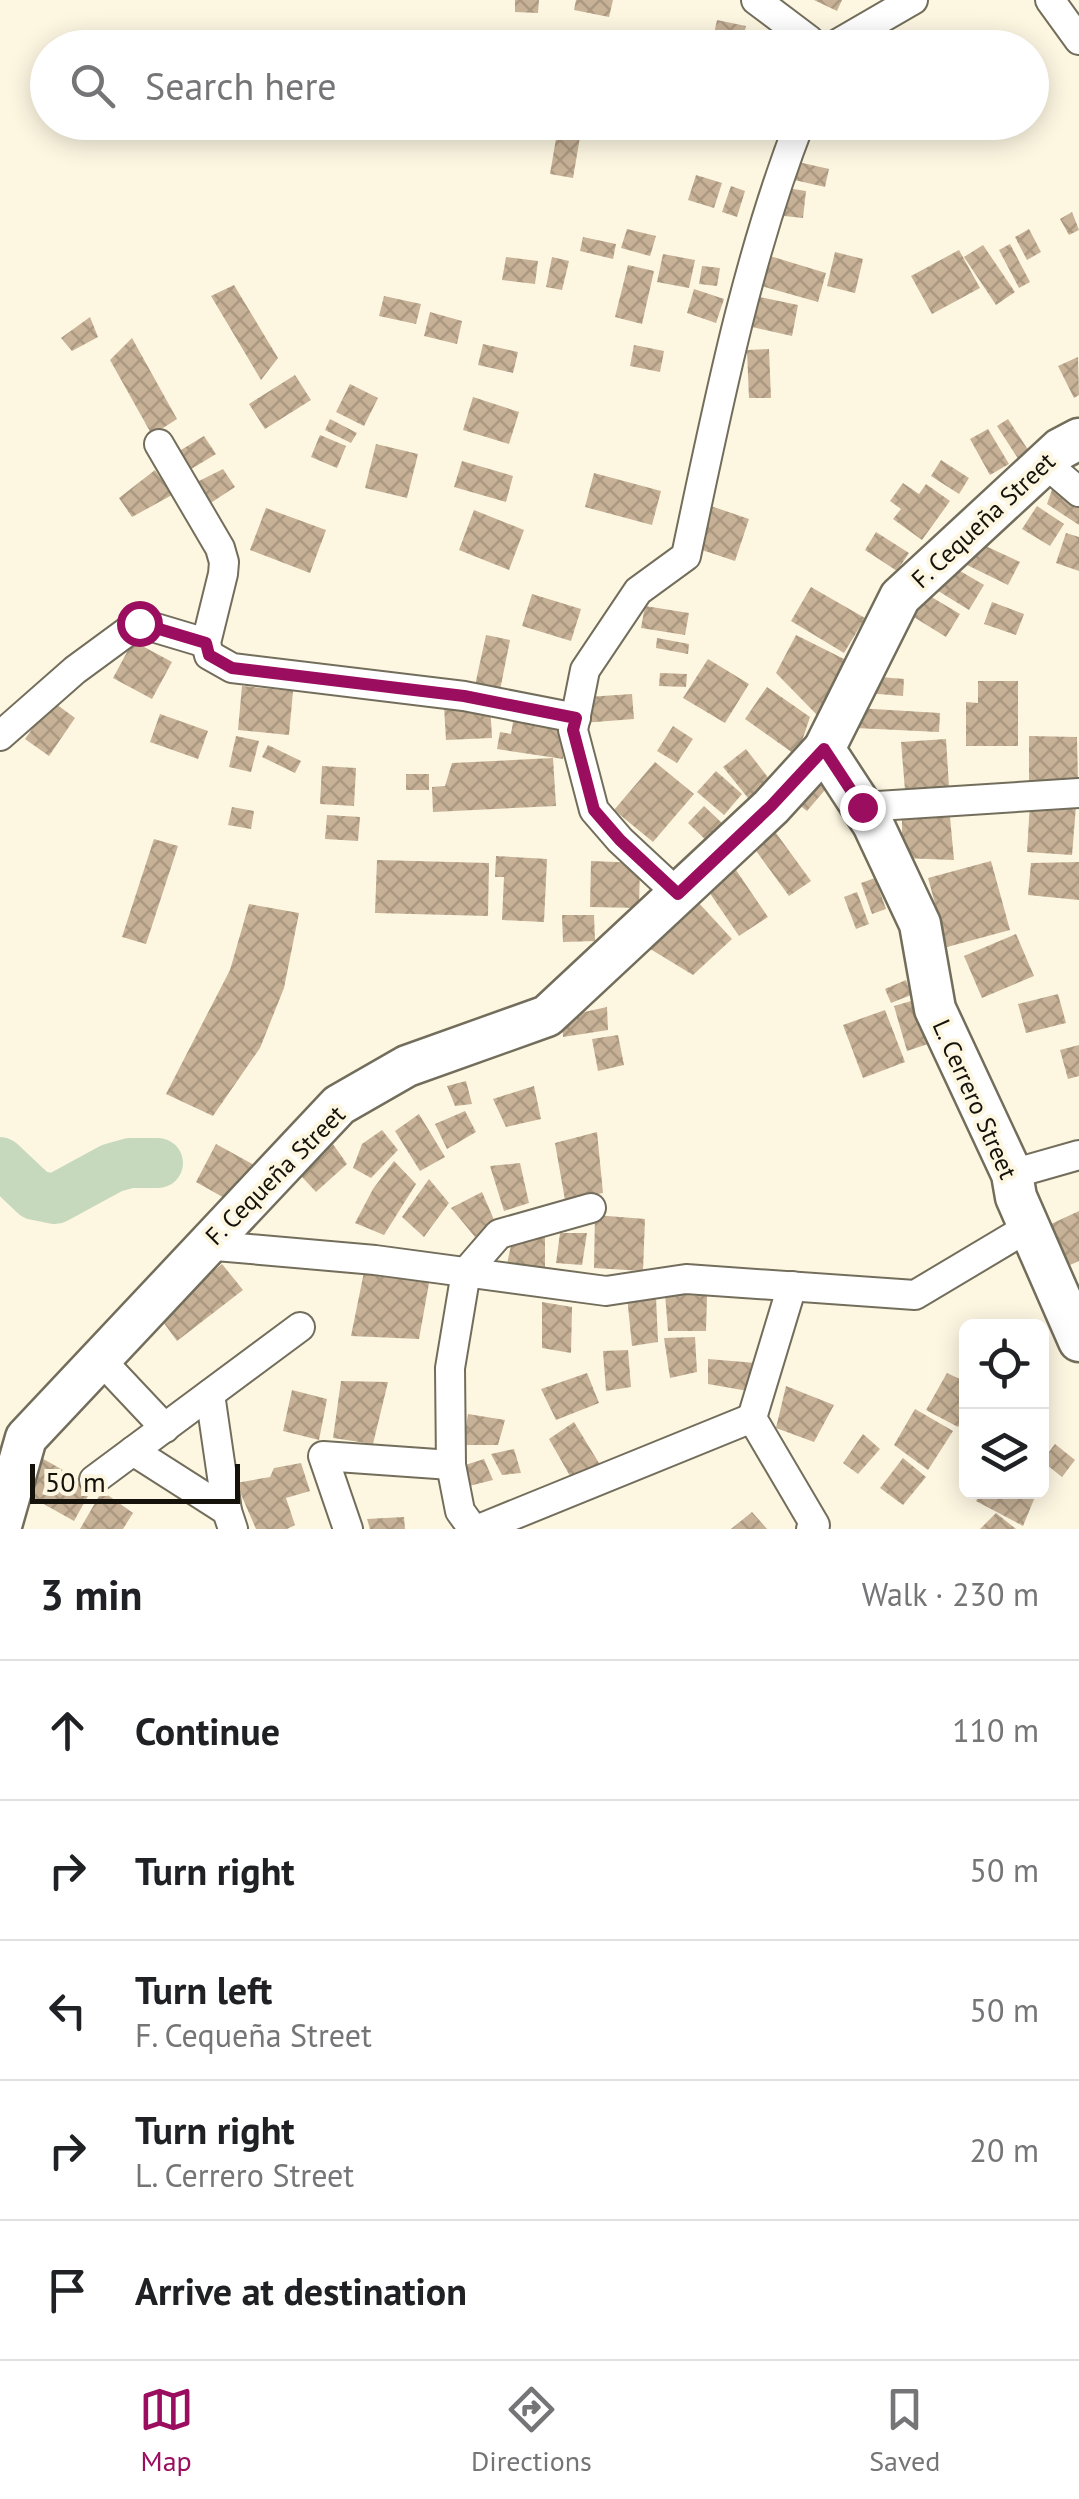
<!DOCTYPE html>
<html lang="en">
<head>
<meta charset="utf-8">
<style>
  :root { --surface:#fff; --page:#f6f6f6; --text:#202124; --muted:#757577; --line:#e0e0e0; --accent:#9b0e5f }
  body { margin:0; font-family:"PT Sans",sans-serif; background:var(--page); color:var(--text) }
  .controls { position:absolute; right:30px; bottom:30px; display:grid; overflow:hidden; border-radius:15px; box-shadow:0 5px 25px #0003 }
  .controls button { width:90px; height:90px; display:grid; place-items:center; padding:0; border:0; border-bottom:2px solid var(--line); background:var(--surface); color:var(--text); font:50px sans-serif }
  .scale { position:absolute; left:30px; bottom:25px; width:210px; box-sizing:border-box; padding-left:10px; border:5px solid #14120b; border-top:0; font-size:28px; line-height:35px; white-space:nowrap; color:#14120b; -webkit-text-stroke:8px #fdf7e2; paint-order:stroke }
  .stop { position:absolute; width:30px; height:30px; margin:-22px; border:8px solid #9b0e5f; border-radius:50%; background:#fff }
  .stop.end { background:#9b0e5f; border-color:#fff; box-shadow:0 2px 10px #0008 }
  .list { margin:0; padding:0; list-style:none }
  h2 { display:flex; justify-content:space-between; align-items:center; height:130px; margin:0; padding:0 40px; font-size:42px }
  h2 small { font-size:32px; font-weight:400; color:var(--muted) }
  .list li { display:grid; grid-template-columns:65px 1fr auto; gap:30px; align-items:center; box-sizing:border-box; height:140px; padding:0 40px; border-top:2px solid var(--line) }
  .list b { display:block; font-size:38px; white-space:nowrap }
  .list p { margin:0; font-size:32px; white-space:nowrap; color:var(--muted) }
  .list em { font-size:32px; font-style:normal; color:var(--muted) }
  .icon { flex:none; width:55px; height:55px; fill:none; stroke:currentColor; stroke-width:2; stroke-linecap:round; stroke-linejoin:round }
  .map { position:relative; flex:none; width:1079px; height:1529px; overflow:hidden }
  .search { position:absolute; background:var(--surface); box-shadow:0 5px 25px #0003; left:30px; right:30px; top:30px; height:110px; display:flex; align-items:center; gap:25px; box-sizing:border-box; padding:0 35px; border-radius:55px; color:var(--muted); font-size:38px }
  .sheet { height:830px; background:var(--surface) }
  nav { display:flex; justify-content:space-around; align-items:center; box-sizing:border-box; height:140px; border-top:2px solid var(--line); background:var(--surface); font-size:28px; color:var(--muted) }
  nav a { display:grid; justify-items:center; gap:5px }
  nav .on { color:var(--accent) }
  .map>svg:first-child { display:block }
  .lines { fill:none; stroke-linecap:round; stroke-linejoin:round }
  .river { stroke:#c6d9bc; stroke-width:50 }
  .building { fill:url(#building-cross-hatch) }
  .street-casing { stroke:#736e5c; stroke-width:32 }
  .secondary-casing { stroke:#736e5c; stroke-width:45 }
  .street { stroke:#fff; stroke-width:28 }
  .secondary { stroke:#fff; stroke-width:40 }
  .route { stroke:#9b0e5f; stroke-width:12 }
  .labels { text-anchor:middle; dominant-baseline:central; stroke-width:8; stroke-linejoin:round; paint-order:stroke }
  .street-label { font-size:25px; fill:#14120b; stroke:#fdf7e2 }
</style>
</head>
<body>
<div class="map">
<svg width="1079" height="1529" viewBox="0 0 1079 1529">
  <defs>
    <pattern id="building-cross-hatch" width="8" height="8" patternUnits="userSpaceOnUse" patternTransform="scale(2.5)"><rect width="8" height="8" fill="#c7b297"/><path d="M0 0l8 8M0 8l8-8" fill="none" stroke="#aa9881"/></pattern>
  </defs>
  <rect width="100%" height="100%" fill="#fdf7e2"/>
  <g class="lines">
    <path class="river" d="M0 1162 35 1195 55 1199 112 1168 130 1163H158"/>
  </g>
  <g class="building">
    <path d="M515 0H539L538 13 515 12Z"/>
    <path d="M576 0H613L609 17 574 10Z"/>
    <path d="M814 0H842L837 11Z"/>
    <path d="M717 20 746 26 741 48H711Z"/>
    <path d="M230 122H280L277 139 229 130Z"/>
    <path d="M557 133 580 137 573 178 550 174Z"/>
    <path d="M794 161 829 169 825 187 790 179Z"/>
    <path d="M696 175 722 183 714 208 688 200Z"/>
    <path d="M731 186 745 191 737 217 722 212Z"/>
    <path d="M787 188 806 191 803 218 784 216Z"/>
    <path d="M1072 212 1079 230 1069 235 1060 219Z"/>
    <path d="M627 229 656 236 650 256 621 248Z"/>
    <path d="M1029 229 1041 252 1027 260 1015 237Z"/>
    <path d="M583 237 616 244 613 259 580 251Z"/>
    <path d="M1010 244 1030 282 1019 288 999 250Z"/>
    <path d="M983 245 1015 292 996 305 964 257Z"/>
    <path d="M959 250 980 288 932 314 911 276Z"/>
    <path d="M835 252 863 259 855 293 827 286Z"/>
    <path d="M663 254 695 260 689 288 657 282Z"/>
    <path d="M770 256 826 273 818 302 761 286Z"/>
    <path d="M506 257 538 261 535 284 502 280Z"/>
    <path d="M552 257 569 261 562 290 546 287Z"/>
    <path d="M628 265 654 271 642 324 615 317Z"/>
    <path d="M702 266 720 268 717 286 699 284Z"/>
    <path d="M234 285 278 358 261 380 211 296Z"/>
    <path d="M694 289 724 299 716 323 687 313Z"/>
    <path d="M384 296 421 304 416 324 379 316Z"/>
    <path d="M759 297 798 305 792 336 752 327Z"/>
    <path d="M430 312 462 321 457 344 424 336Z"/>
    <path d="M90 317 98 337 72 351 61 338Z"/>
    <path d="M132 338 177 419 152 435 110 360Z"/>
    <path d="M483 344 518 352 513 373 478 365Z"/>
    <path d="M634 345 664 351 660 372 630 366Z"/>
    <path d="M769 349 771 398H749L747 350Z"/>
    <path d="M1078 357 1079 395 1074 398 1058 366Z"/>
    <path d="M295 375 311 400 265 429 249 404Z"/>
    <path d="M350 384 378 398 364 426 336 412Z"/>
    <path d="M473 397 519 412 509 444 463 430Z"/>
    <path d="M330 419 357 433 351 443 325 430Z"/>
    <path d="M1008 419 1032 456 1021 463 997 426Z"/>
    <path d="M988 429 1009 464 990 475 970 439Z"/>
    <path d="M320 435 346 446 337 468 311 457Z"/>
    <path d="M204 436 216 454 183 474 171 456Z"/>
    <path d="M376 444 418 454 407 498 365 488Z"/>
    <path d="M941 460 969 478 959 494 931 476Z"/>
    <path d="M462 461 513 476 506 502 454 487Z"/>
    <path d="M223 469 235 487 203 508 187 487Z"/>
    <path d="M155 470 172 495 132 517 119 498Z"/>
    <path d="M594 473 661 491 652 525 585 507Z"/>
    <path d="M903 483 919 494 926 484 950 501 922 540 893 519 901 509 890 501Z"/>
    <path d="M1054 484 1079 500V525L1047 504Z"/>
    <path d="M708 505 749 519 735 561 693 547Z"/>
    <path d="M1037 506 1064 524 1050 546 1022 529Z"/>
    <path d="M266 508 326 530 310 573 250 550Z"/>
    <path d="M474 510 524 530 509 570 459 550Z"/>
    <path d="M876 532 909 553 897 571 865 550Z"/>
    <path d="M1066 533 1079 537V571L1056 563Z"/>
    <path d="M979 543 1020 562 1008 585 967 565Z"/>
    <path d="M950 565 984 585 969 610 935 589Z"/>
    <path d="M811 587 865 618 844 653 791 621Z"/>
    <path d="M918 589 960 614 946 637 904 611Z"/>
    <path d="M532 594 581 609 571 641 522 626Z"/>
    <path d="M992 602 1024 614 1016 635 984 624Z"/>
    <path d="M645 606 689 613 685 635 641 628Z"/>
    <path d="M486 635 510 640 499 695 474 690Z"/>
    <path d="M796 635 848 661 819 717 776 673Z"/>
    <path d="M657 638 689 644 688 654 656 648Z"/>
    <path d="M133 641 172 662 152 699 113 678Z"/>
    <path d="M708 659 749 684 725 723 683 698Z"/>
    <path d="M660 673 687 674 686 687 659 686Z"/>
    <path d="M868 676 904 679 903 696 866 693Z"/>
    <path d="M978 681H1018V746H966V702L978 703Z"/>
    <path d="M242 686 293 691 289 735 238 730Z"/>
    <path d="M767 687 810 717 797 756 745 719Z"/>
    <path d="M632 694 634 719 582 723 587 697Z"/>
    <path d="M52 701 75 718 49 756 25 739Z"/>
    <path d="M490 704 492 738 446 740 444 706Z"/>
    <path d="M856 708 940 713 939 732 855 728Z"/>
    <path d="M160 714 208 731 198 759 150 742Z"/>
    <path d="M514 716 568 725 563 759 497 749 500 732 511 734Z"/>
    <path d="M673 726 693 739 677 763 657 751Z"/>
    <path d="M236 736 259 741 251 772 229 767Z"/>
    <path d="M1029 736 1077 737 1078 782H1029Z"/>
    <path d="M946 739 949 787 905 790 901 742Z"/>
    <path d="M268 745 301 761 295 773 262 757Z"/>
    <path d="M746 749 770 780 748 798 723 767Z"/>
    <path d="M553 758 556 806 433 812 432 787 445 786 452 763Z"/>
    <path d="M655 762 694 794 653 842 614 810Z"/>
    <path d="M322 766 356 768 354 806 320 804Z"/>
    <path d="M824 766 836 777 807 811 794 801Z"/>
    <path d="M716 771 742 794 724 815 697 792Z"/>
    <rect x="406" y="774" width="23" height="16"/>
    <path d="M1030 803 1076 806 1072 855 1027 852Z"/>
    <path d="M704 806 725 826 709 843 688 823Z"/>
    <path d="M232 807 254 811 251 829 228 825Z"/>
    <path d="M327 815 360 817 358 841 325 839Z"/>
    <path d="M902 817H950L954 860 902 858Z"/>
    <path d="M768 822 811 881 789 896 746 837Z"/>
    <path d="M154 839 178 846 146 944 122 937Z"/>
    <path d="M496 856 547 859 544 922 502 920 504 877H495Z"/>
    <path d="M377 860 489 863 488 916 375 913Z"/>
    <path d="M591 861 640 863 639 908 590 907Z"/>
    <path d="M991 861 1010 930 947 947 928 878Z"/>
    <path d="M1079 862V900L1028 895 1031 863Z"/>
    <path d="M736 870 768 917 739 936 707 889Z"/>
    <path d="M875 878 886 909 872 914 861 883Z"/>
    <path d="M857 892 869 924 856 929 844 897Z"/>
    <path d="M697 901 732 939 693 975 647 947Z"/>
    <path d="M249 904 299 913 284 988 260 1048 213 1116 166 1094 230 970Z"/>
    <path d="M562 915H594L595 941 563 942Z"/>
    <path d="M1016 934 1034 976 982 998 964 956Z"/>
    <path d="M906 980 911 995 891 1003 885 989Z"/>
    <path d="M1058 994 1066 1023 1026 1033 1018 1004Z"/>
    <path d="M918 999 931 1043 907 1051 894 1006Z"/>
    <path d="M607 1007 608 1030 563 1037 562 1017Z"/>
    <path d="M885 1010 905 1062 863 1078 843 1025Z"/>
    <path d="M618 1035 624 1065 598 1071 592 1039Z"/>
    <path d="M1079 1045V1076L1068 1079 1060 1050Z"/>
    <path d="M466 1081 472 1104 455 1106 447 1086Z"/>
    <path d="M534 1086 541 1119 506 1127 493 1099Z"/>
    <path d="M465 1111 476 1132 447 1149 435 1124Z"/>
    <path d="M419 1114 445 1157 420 1171 395 1131Z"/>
    <path d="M382 1130 398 1150 371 1178 353 1168 362 1144Z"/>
    <path d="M597 1132 603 1193 565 1200 555 1143Z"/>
    <path d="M328 1137 347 1164 316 1192 292 1166Z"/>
    <path d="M216 1144 256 1166 235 1204 196 1182Z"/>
    <path d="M394 1161 416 1184 384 1235 355 1223 373 1189Z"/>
    <path d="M520 1163 529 1203 504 1211 490 1166Z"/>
    <path d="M429 1179 449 1203 424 1237 402 1217Z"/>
    <path d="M482 1192 495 1222 475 1237 451 1208Z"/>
    <path d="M1079 1211V1261L1070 1265 1051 1224Z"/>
    <path d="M595 1215 645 1219 643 1271 594 1268Z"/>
    <path d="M545 1230V1272L507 1264 513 1236Z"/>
    <path d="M560 1233H587L582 1265 556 1263Z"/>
    <path d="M222 1264 243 1290 177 1341 158 1315Z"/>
    <path d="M364 1272 429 1283 419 1339 351 1336Z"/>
    <path d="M665 1294 707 1296 706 1331H668Z"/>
    <path d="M627 1296 656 1297 658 1342 632 1346Z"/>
    <path d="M542 1302 572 1307 571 1353 542 1348Z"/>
    <path d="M695 1337 697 1372 670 1378 664 1338Z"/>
    <path d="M628 1350 631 1387 606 1391 603 1351Z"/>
    <path d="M708 1359 756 1363 748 1391 708 1384Z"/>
    <path d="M587 1373 599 1403 556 1420 541 1389Z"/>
    <path d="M947 1373 966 1382V1413L958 1427 926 1410Z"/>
    <path d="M341 1381 388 1382 373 1444 333 1438Z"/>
    <path d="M786 1386 834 1405 814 1442 776 1428Z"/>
    <path d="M292 1390 327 1399 319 1440 283 1431Z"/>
    <path d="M915 1409 953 1431 928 1470 894 1445Z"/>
    <path d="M468 1414 505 1420 498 1445H463Z"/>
    <path d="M574 1422 602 1468 574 1483 549 1439Z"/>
    <path d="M863 1434 880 1449 858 1474 843 1463Z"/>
    <path d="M1055 1444 1075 1460 1062 1477 1042 1461Z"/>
    <path d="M514 1449 521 1473 502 1475 491 1454Z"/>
    <path d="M38 1456 93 1487 74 1521 24 1493Z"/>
    <path d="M903 1458 926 1477 903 1505 880 1488Z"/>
    <path d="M484 1459 493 1480 465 1487 459 1467Z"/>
    <path d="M301 1463 310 1491 286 1498 295 1525 287 1529H256L236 1483 270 1477 274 1468Z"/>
    <path d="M102 1491 133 1513 123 1529H80Z"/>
    <path d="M981 1492H1037L1023 1526 976 1501Z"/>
    <path d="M752 1512 767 1529H731Z"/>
    <path d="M996 1513 1016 1529H980Z"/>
    <path d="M404 1517 405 1529H370L367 1519Z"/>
  </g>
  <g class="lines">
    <g class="street-casing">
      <g id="street">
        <path d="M756 0 809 40V48"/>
        <path d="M1050 0 1079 40"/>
        <path d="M830 48 913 0"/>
        <path d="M159 444 220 548 224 562 223 574 206 643 209 655 232 668 464 696 576 718"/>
        <path d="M1045 463 1079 492"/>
        <path d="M0 736 75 670 139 623 206 643"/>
        <path d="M862 807 1079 793"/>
        <path d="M678 894 620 840 594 810 573 730 585 670 638 591 686 556C717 410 746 261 800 122"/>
        <path d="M1012 1174 1079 1155"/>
        <path d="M204 1245 375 1260 606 1291 686 1279 915 1295 1029 1227"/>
        <path d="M792 1286 752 1418 815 1525 811 1529"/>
        <path d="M100 1359 165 1428"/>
        <path d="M210 1394 227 1511 233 1529"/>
        <path d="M133 1451 227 1511"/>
        <path d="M94 1480 300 1327"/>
        <path d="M348 1529 323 1456 451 1465"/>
        <path d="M473 1529 460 1511 451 1465 450 1368 466 1272 499 1234 591 1208"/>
        <path d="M479 1529 752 1418"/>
      </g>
    </g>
    <g class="secondary-casing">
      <g id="secondary">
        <path d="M824 749 873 824 920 924 935 1009 1012 1174 1016 1197 1079 1341"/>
        <path d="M0 1529 26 1438 339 1105 407 1066 547 1016 771 807 824 749 900 597 1060 449 1079 439"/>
      </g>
    </g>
    <use href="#street" class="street"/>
    <use href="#secondary" class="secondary"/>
  </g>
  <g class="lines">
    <path class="route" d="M139 623 206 643 209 655 232 668 464 696 576 718 573 730 594 810 620 840 678 894 771 806 824 749 862 807"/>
  </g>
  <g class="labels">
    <g class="street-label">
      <text transform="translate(983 520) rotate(-43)">F. Cequeña Street</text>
      <text transform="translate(975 1099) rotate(66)">L. Cerrero Street</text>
      <text transform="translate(275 1175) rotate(-45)">F. Cequeña Street</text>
    </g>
  </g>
</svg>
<div class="controls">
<button><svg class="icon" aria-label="locate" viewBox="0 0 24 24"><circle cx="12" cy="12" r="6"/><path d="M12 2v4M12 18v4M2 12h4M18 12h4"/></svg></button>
<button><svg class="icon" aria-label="layers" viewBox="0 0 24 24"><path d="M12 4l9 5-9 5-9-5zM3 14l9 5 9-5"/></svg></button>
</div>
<div class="scale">50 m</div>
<div class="stop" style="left:139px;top:623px"></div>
<div class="stop end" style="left:862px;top:807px"></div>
<div class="search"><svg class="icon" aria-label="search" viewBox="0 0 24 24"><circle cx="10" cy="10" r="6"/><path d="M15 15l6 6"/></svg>Search here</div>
</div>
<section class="sheet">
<h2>3 min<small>Walk · 230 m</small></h2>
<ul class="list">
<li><svg class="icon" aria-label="ahead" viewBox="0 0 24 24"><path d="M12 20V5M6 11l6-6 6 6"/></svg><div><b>Continue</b></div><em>110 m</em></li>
<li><svg class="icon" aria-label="right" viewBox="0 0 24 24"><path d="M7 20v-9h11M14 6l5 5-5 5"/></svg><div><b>Turn right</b></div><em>50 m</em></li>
<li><svg class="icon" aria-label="left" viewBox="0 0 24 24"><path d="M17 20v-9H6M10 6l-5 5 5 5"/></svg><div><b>Turn left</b><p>F. Cequeña Street</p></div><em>50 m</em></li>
<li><svg class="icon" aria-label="right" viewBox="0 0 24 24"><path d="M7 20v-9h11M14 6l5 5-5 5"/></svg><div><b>Turn right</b><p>L. Cerrero Street</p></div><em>20 m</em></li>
<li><svg class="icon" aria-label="arrive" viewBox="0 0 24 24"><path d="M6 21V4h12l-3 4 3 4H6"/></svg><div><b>Arrive at destination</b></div></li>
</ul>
</section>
<nav>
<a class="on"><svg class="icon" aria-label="map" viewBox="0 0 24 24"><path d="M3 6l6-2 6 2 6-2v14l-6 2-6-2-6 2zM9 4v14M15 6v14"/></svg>Map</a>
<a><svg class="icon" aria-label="directions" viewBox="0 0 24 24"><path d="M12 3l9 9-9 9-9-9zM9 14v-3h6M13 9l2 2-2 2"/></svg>Directions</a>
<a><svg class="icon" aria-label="saved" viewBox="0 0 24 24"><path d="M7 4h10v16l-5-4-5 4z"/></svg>Saved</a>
</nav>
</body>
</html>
